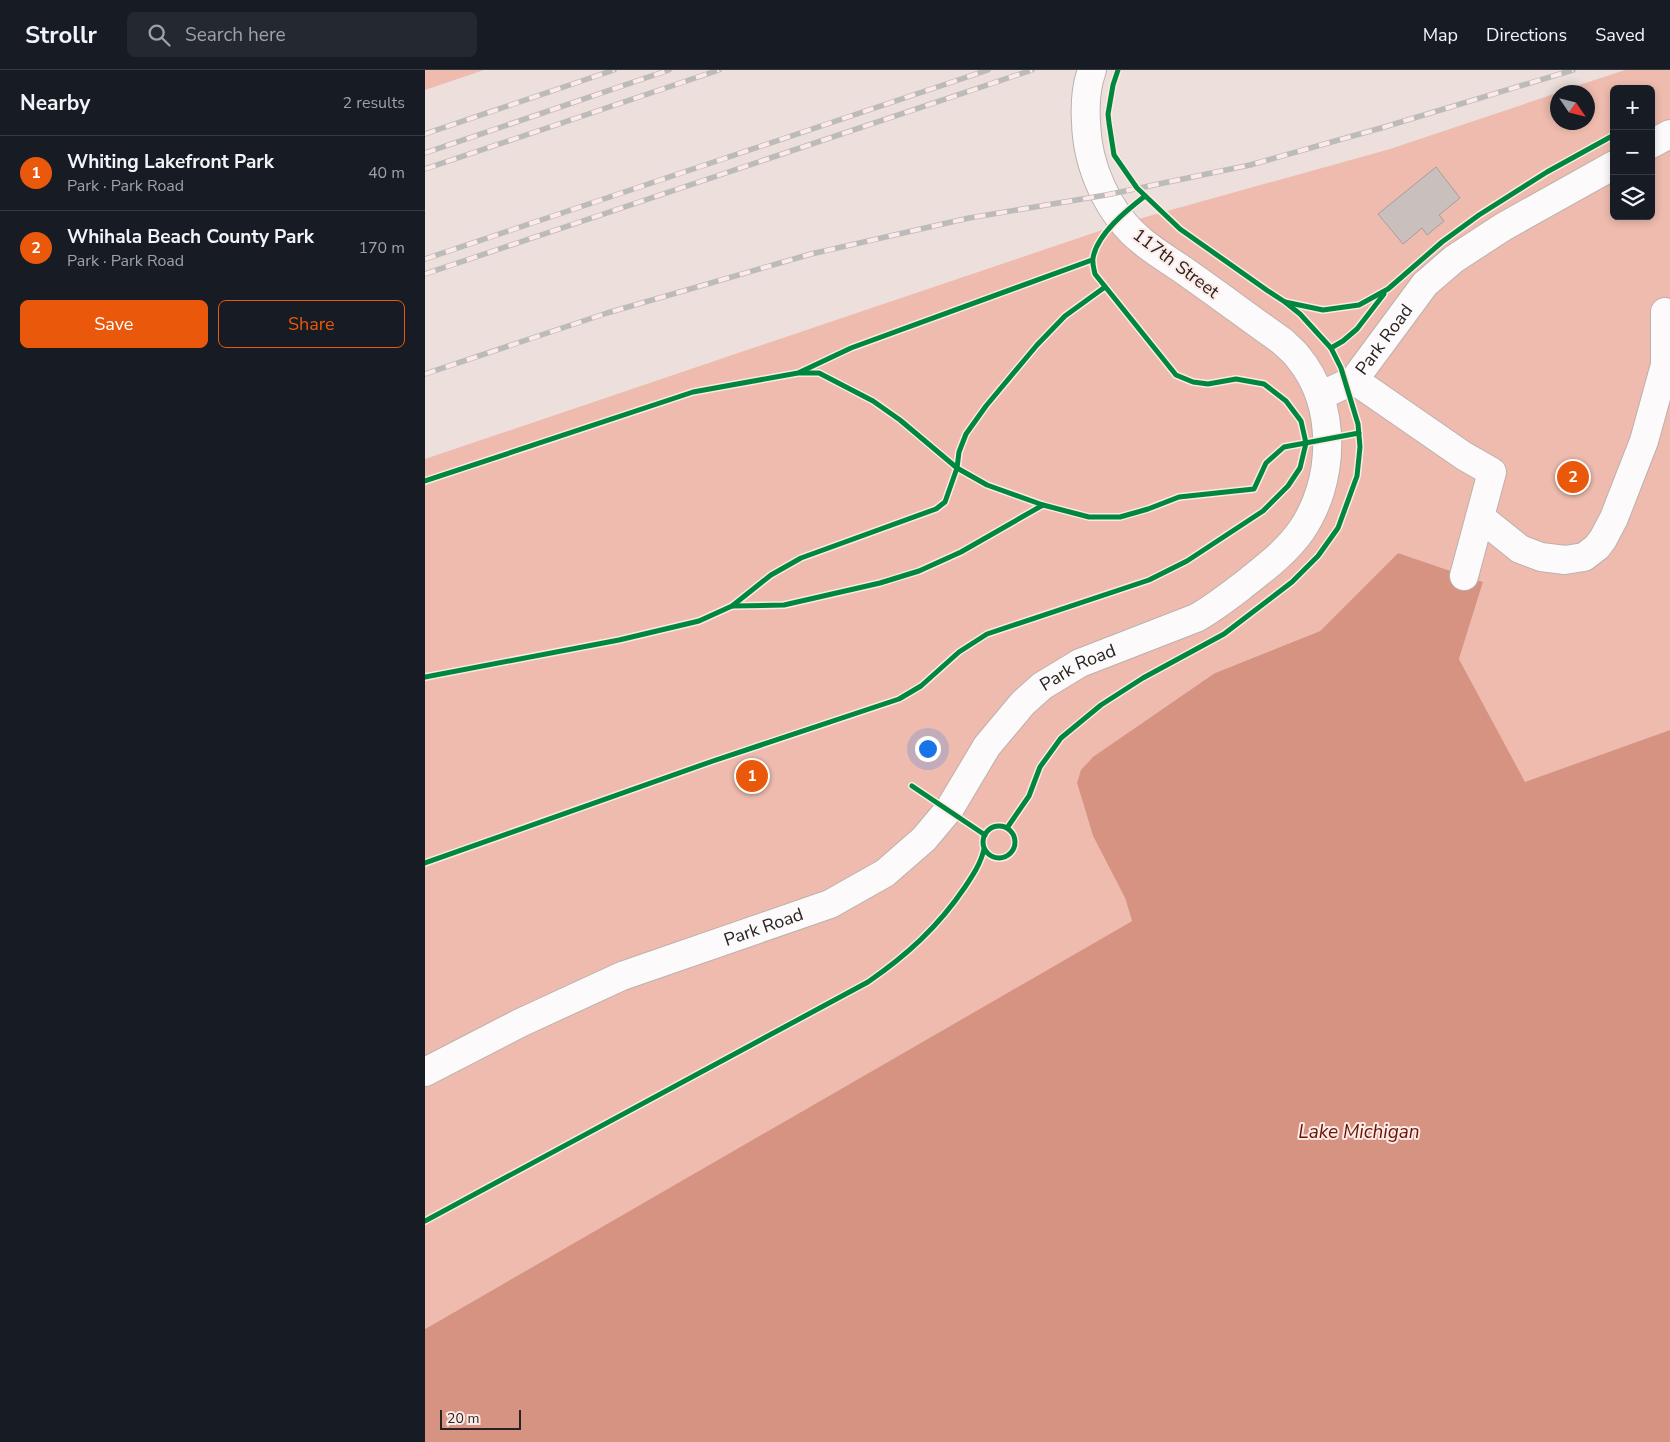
<!DOCTYPE html>
<html lang="en">
<head>
<meta charset="utf-8">
<style>
  :root { --surface:#171b24; --page:#242831; --text:#f1f3f6; --muted:#9ea1a6; --line:#363941; --accent:#ea580c }
  body { margin:0; font-family:"Nunito Sans",sans-serif; background:var(--page); color:var(--text) }
  .controls { position:absolute; right:15px; top:15px; display:grid; overflow:hidden; border-radius:8px; box-shadow:0 2px 8px #0003 }
  .controls button { width:45px; height:45px; display:grid; place-items:center; padding:0; border:0; border-bottom:1px solid var(--line); background:var(--surface); color:var(--text); font:25px sans-serif }
  .compass { position:absolute; left:1125px; top:15px; width:45px; height:45px; border-radius:50%; background:var(--surface); box-shadow:0 2px 8px #0003; rotate:125deg }
  .scale { position:absolute; left:15px; bottom:12px; width:81px; box-sizing:border-box; padding-left:5px; border:2px solid #2a2220; border-top:0; font-size:14px; line-height:18px; white-space:nowrap; color:#2a2220; -webkit-text-stroke:4px #fdeae6; paint-order:stroke }
  .you { position:absolute; left:502px; top:678px; width:18px; height:18px; margin:-12px; border:4px solid #fff; border-radius:50%; background:#1a73e8; box-shadow:0 0 0 8px #1a73e833 }
  .badge { display:grid; place-items:center; width:32px; height:32px; border-radius:50%; background:var(--accent); color:#fff; font-size:16px; font-weight:700 }
  .pin { position:absolute; translate:-50% -50%; border:2px solid #fff; box-shadow:0 1px 5px #0006 }
  .list { margin:0; padding:0; list-style:none }
  h2 { display:flex; justify-content:space-between; align-items:center; height:65px; margin:0; padding:0 20px; font-size:21px }
  h2 small { font-size:16px; font-weight:400; color:var(--muted) }
  .list li { display:grid; grid-template-columns:32px 1fr auto; gap:15px; align-items:center; box-sizing:border-box; height:75px; padding:0 20px; border-top:1px solid var(--line) }
  .list b { display:block; font-size:19px; white-space:nowrap }
  .list p { margin:0; font-size:16px; white-space:nowrap; color:var(--muted) }
  .list em { font-size:16px; font-style:normal; color:var(--muted) }
  .actions { display:flex; gap:10px; padding:15px 20px }
  .actions a { flex:1; padding:11px 0; border:1px solid var(--accent); border-radius:8px; text-align:center; font-size:18px; color:var(--accent) }
  .actions .main { background:var(--accent); color:#fff }
  .icon { flex:none; width:28px; height:28px; fill:none; stroke:currentColor; stroke-width:2; stroke-linecap:round; stroke-linejoin:round }
  .map { position:relative; flex:none; width:1245px; height:1372px; overflow:hidden }
  header { display:flex; align-items:center; gap:30px; box-sizing:border-box; height:70px; padding:0 25px; background:var(--surface); border-bottom:1px solid var(--line) }
  header strong { font-size:24px }
  nav { display:flex; gap:28px; margin-inline-start:auto; font-size:18px }
  .search { width:350px; height:45px; background:var(--page); display:flex; align-items:center; gap:12px; box-sizing:border-box; padding:0 18px; border-radius:8px; color:var(--muted); font-size:19px }
  main { display:flex }
  aside { flex:1; background:var(--surface) }
  .map>svg:first-child { display:block }
  .green { fill:#eebbae; fill-rule:evenodd }
  .water { fill:#d79382 }
  .building { fill:#c9bfbc; stroke:#a79d9b }
  .lines { fill:none; stroke-linecap:round; stroke-linejoin:round }
  .minor-casing { stroke:#bcb1ae; stroke-width:30 }
  .minor { stroke:#fcfafa; stroke-width:28 }
  .rail-casing { stroke:#bdbbba; stroke-width:5.5 }
  .rail { stroke:#fdeae6; stroke-width:4; stroke-dasharray:11; stroke-linecap:butt }
  .cycleway-casing { stroke:#fdeae6; stroke-width:8 }
  .cycleway { stroke:#00873e; stroke-width:5 }
  .labels { text-anchor:middle; dominant-baseline:central; stroke-width:4; stroke-linejoin:round; paint-order:stroke }
  .street-label { font-size:18px; fill:#2a2220; stroke:#fdeae6 }
  .water-label { font-size:19px; font-style:italic; fill:#691401; stroke:#fdeae6 }
</style>
</head>
<body>
<header>
<strong>Strollr</strong>
<div class="search"><svg class="icon" aria-label="search" viewBox="0 0 24 24"><circle cx="10" cy="10" r="6"/><path d="M15 15l6 6"/></svg>Search here</div>
<nav><a>Map</a><a>Directions</a><a>Saved</a></nav>
</header>
<main>
<aside>
<h2>Nearby<small>2 results</small></h2>
<ul class="list">
<li><span class="badge">1</span><div><b>Whiting Lakefront Park</b><p>Park · Park Road</p></div><em>40 m</em></li>
<li><span class="badge">2</span><div><b>Whihala Beach County Park</b><p>Park · Park Road</p></div><em>170 m</em></li>
</ul>
<div class="actions"><a class="main">Save</a><a>Share</a></div>
</aside>
<div class="map">
<svg width="1245" height="1372" viewBox="0 0 1245 1372">
  <rect width="100%" height="100%" fill="#ede0dc"/>
  <g class="green">
    <path d="M0 0H59L0 20Z"/>
    <path d="M1200 0H1245V660L1100 713 1034 589 1058 512 973 483 895 561 790 603 652 713 668 766 700 828 707 851 0 1259V389L692 155 965 79 1132 23V52H1162V22H1133ZM1189 19H1226V146H1189Z"/>
  </g>
  <path class="water" d="M973 483 1058 512 1034 589 1100 712 1245 660V1372H0V1259L707 851 700 828 668 766 652 713 656 700 668 687 790 603 895 561Z"/>
  <path class="building" d="M1011 97 1035 128 1014 145 1019 151 1002 165 997 158 978 174 953 144Z"/>
  <g class="lines">
    <g class="minor-casing">
      <g id="minor">
        <path d="M1226 74 1245 64"/>
        <path d="M929 310 1039 386 1067 402 1039 506"/>
        <path id="s1" d="M895 326 929 310 1000 214 1029 189 1078 157 1189 95"/>
        <path d="M1055 447 1095 479 1116 487 1140 490 1159 487 1172 477 1178 469 1189 448 1219 371 1240 295V242"/>
        <path id="s2" d="M0 1002 95 953 197 906 405 834 460 803 499 769 525 738 562 676 598 633 617 616 655 593 771 548C789 538 804 526 821 513 841 497 861 482 876 461 910 412 913 335 873 287 869 281 862 276 857 271 827 250 798 228 768 207 752 195 734 185 718 172 683 144 662 96 661 52 660 35 661 16 667 0"/>
      </g>
    </g>
    <use href="#minor" class="minor"/>
    <g class="rail-casing">
      <g id="rail">
        <path d="M0 64 189 0"/>
        <path d="M0 83 244 0"/>
        <path d="M0 99 294 0"/>
        <path d="M0 189 563 0"/>
        <path d="M0 204 607 0"/>
        <path d="M0 304 182 243 386 184 544 148 681 125 825 95 956 58 1148 0"/>
      </g>
    </g>
    <use href="#rail" class="rail"/>
    <g class="cycleway-casing">
      <g id="cycleway">
        <path d="M693 0 688 15 683 44 684 53 689 85 712 118 755 159 843 221 860 232 898 240 934 235 963 219 1017 172 1054 145 1122 102 1189 65"/>
        <path d="M906 278 918 271 932 259 959 224"/>
        <path d="M375 303H394L448 331 475 350 532 398 562 415 618 435 664 447H695L723 439 754 427 829 419 841 393 859 377 934 363"/>
        <path d="M0 411 268 322 373 303 426 278 667 190"/>
        <path d="M307 536 359 535 455 513 494 501 536 482 618 435"/>
        <path d="M0 607 194 570 274 551 307 536 346 505 376 488 511 439 520 432 532 398 534 382 541 364 561 336 612 275 640 246 680 217"/>
        <path d="M487 716 560 765"/>
        <circle cx="574" cy="772" r="16"/>
        <path d="M582 758 604 726 615 697 636 668 676 635 718 608 799 564 867 512 893 486 913 458 932 406 935 377 933 354 916 298 906 278 875 244 860 232"/>
        <path d="M0 793 288 691 474 629 496 616 534 582 562 564 724 510 762 491 838 441 863 416 875 398 881 373 876 351 861 331 839 314 811 309 783 314 768 312 751 305 670 204C669 199 667 193 668 188 672 164 702 140 720 126"/>
        <path d="M0 1151 443 912C482 885 513 857 540 817 548 805 556 793 559 779"/>
      </g>
    </g>
    <use href="#cycleway" class="cycleway"/>
  </g>
  <g class="labels">
    <g class="street-label">
      <text transform="translate(751 193) rotate(37)">117th Street</text>
      <text stroke="none"><textPath href="#s1" startOffset="88">Park Road</textPath></text>
      <text stroke="none"><textPath href="#s2" startOffset="789">Park Road</textPath></text>
      <text stroke="none"><textPath href="#s2" startOffset="369">Park Road</textPath></text>
    </g>
    <g class="water-label">
      <text x="934" y="1062">Lake Michigan</text>
    </g>
  </g>
</svg>
<div class="controls">
<button>+</button>
<button>−</button>
<button><svg class="icon" aria-label="layers" viewBox="0 0 24 24"><path d="M12 4l9 5-9 5-9-5zM3 14l9 5 9-5"/></svg></button>
</div>
<svg class="compass" viewBox="-18 -18 36 36"><path d="M0-13l5 13h-10z" fill="#e53935"/><path d="M0 13l5-13h-10z" fill="#9ea1a6"/></svg>
<div class="scale">20 m</div>
<div class="you"></div>
<div class="pin badge" style="left:327px;top:706px">1</div>
<div class="pin badge" style="left:1148px;top:407px">2</div>
</div>
</main>
</body>
</html>
